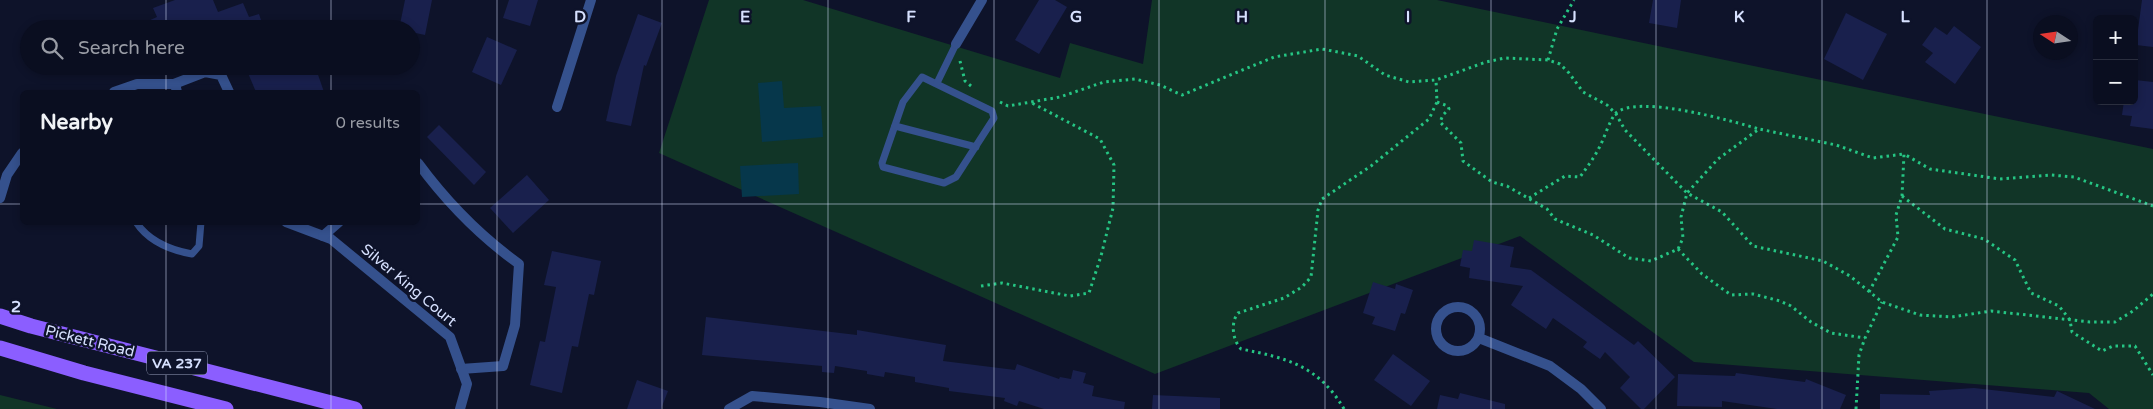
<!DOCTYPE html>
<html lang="en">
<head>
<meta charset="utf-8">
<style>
  :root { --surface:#0a0e20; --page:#181c2d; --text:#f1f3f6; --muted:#999ca5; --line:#2a2e3e }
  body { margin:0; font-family:"Varela Round",sans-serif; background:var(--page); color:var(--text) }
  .controls { position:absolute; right:15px; top:15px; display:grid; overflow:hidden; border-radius:8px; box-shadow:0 2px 8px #0003 }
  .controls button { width:45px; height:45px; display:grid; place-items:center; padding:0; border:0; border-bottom:1px solid var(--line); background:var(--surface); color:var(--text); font:25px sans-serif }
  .compass { position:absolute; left:2033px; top:15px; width:45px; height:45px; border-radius:50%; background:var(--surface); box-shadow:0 2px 8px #0003; rotate:282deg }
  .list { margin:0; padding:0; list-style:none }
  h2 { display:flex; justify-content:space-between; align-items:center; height:65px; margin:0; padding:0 20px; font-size:21px }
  h2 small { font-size:16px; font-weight:400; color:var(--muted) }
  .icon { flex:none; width:28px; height:28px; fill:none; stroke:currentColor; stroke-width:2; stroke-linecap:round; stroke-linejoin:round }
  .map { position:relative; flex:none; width:2153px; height:409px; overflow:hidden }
  .search { position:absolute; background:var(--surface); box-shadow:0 2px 8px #0003; left:20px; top:20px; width:400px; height:55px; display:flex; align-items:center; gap:12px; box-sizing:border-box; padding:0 18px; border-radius:28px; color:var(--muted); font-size:19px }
  .panel { position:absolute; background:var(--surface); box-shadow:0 2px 8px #0003; left:20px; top:90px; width:400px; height:135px; border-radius:8px }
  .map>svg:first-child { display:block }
  .green { fill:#113527 }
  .water { fill:#06374b }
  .building { fill:#19204d }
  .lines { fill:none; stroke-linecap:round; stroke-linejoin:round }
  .path { stroke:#25c583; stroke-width:3; stroke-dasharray:2.5 4; stroke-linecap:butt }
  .service { stroke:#35518d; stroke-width:7 }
  .minor { stroke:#35518d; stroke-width:10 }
  .primary { stroke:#8b5eff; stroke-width:15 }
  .grid { fill:none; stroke:#d7e1ff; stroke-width:1; stroke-opacity:0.55 }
  .labels { text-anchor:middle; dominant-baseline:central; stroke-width:5; stroke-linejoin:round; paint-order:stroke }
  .shield { fill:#0e132a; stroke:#9ba3bf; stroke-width:1 }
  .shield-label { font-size:14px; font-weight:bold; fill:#d7e1ff }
  .street-label { font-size:15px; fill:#d7e1ff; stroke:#0e132a }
  .grid-label { font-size:16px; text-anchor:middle; font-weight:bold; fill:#d7e1ff; stroke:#0e132a; stroke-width:5; stroke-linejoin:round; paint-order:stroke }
</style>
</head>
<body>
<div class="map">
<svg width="2153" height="409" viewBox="0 0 2153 409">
  <rect width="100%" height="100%" fill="#0e132a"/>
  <g class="green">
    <path d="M709 0H803L1060 78 1070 43 1143 64 1152 0H1437L2153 149V409H2109L2089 393 1694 362 1520 236 1155 374 659 153Z"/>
    <path d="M0 395 57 409H0Z"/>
  </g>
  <g class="water">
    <path d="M782 81 784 108 821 106 823 137 762 142 758 83Z"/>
    <path d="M798 163 799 194 742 197 740 166Z"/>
  </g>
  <g class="building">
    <path d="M175 0H213L218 12 243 3 249 17 259 14 264 29H130L157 17 153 8Z"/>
    <path d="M405 0H432L425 35 411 32V29H399Z"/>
    <path d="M509 0H538L530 26 503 18Z"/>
    <path d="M1039 0H1055L1067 7 1039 54 1015 40Z"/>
    <path d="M1653 0H1681L1677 28 1649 23Z"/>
    <path d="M2142 0H2153V47L2136 45Z"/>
    <path d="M1846 13 1887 34 1863 80 1824 59Z"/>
    <path d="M638 14 662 23 646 66 644 65 631 126 606 121 616 76Z"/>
    <path d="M1954 26 1981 47 1955 84 1925 62 1933 53 1922 45 1935 27 1947 35Z"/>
    <path d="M487 37 517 50 501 85 472 72Z"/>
    <path d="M245 66H315L324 92H256Z"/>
    <path d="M2135 80 2153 82V129L2130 126 2132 116 2122 115 2124 101H2134Z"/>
    <path d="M439 125 486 172 474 185 427 137Z"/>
    <path d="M527 175 549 200 513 233 490 208Z"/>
    <path d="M1474 240 1514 247 1510 267 1531 270 1634 345 1638 341 1675 377 1644 409H1641L1620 388 1630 377 1605 352 1600 359 1583 347 1587 342 1553 318 1546 329 1511 305 1523 286 1469 278 1470 268 1460 266 1463 250 1472 251Z"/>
    <path d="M552 251 601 261 594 295 589 294 578 347 572 346 562 393 530 385 540 341 545 342 556 287 544 285Z"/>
    <path d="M1373 282 1395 289 1396 284 1413 290 1405 314 1401 313 1395 331 1372 324 1375 317 1363 313Z"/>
    <path d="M706 317 857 335V330L898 337 946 345 943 361 1015 370 1017 364 1059 379 1060 377 1071 379 1073 370 1086 373 1083 383 1094 386 1092 396 1125 402 1124 409H1044L1019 401 1017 406 1004 401 1005 398 949 391V388L915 382V377L885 372 884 377 867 374V371L835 366 834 373 822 372V366L702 355Z"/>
    <path d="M1393 354 1430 381 1411 406 1374 380Z"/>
    <path d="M1736 373 1805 382 1806 379 1846 395 1840 409H1777L1722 401V407L1677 406 1678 374 1735 376Z"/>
    <path d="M637 380 668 391 661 409H627Z"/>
    <path d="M1974 388 2054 397 2057 391 2095 409H1880V394L1930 395 1929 391Z"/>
    <path d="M1460 393 1505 404V409H1437L1440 395 1458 399Z"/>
    <path d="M1153 395 1220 398V409H1152Z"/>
  </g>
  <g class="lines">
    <g class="path">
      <path d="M1548 60 1557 29 1574 0"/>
      <path d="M960 61 965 81 971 86"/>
      <path d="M1000 102 1008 106 1060 97 1104 82 1135 79 1160 85 1182 95 1274 57 1322 49 1358 56 1385 75 1409 82 1436 80 1486 62 1505 58 1548 60 1560 64 1569 73 1583 92 1607 105 1616 114 1625 130 1676 182 1687 193 1722 212 1753 246 1823 261 1850 276 1882 302 1920 315 1952 317 1991 311 2090 322H2115L2133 311 2153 294"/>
      <path d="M1437 102 1448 106 1449 109 1443 115 1440 122 1461 143 1463 161 1492 182 1507 186 1547 209 1555 219 1593 235 1629 258 1651 261 1678 249 1683 238 1681 217 1687 193 1718 159 1759 129 1836 145 1873 158 1904 154"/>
      <path d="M1902 196 1945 229 1984 239 2015 260 2031 293 2059 306 2070 320 2072 332 2102 351 2113 346H2135L2153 375"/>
      <path d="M1529 198 1565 176 1580 177C1587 167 1594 158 1599 148 1604 139 1610 119 1616 113 1638 94 1732 121 1759 129"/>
      <path d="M1678 249 1702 274 1731 295 1753 294 1780 301 1791 306 1811 322 1831 333 1865 338"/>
      <path d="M981 286 1002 283 1070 296 1089 293 1101 256 1113 208 1114 165 1100 139 1030 102"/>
      <path d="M1869 292 1898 237 1896 215 1902 196 1904 154 1930 169 2000 179 2051 175 2074 177 2153 206"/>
      <path d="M1344 409C1319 366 1287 358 1241 349 1233 341 1230 323 1238 313L1284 298 1302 287 1311 277 1318 210 1322 199 1371 166 1429 119 1437 102 1436 80"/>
      <path d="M1856 409 1859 355 1865 338 1882 302"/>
    </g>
    <g class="service">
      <path d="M922 77 992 111 994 118 956 177 944 183 883 167 882 163 903 102Z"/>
      <path d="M937 83 956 44"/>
      <path d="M895 126 976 147"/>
      <path d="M136 222C149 242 170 250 192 254L199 246 201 222"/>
    </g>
    <g class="minor">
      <path d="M956 44 982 0"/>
      <path d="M174 84 205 72 221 75 229 92"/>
      <path d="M114 92 137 84H175L177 92"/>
      <path d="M557 107 591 0"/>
      <path d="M418 163C446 201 480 236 519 264L515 325 503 366 461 369"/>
      <path d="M0 198 7 175 22 153"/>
      <path d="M286 222 331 239 450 337 467 384 460 409"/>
      <path d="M323 236 339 222"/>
      <circle cx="1458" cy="329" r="22"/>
      <path d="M1479 338 1550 366 1581 389 1601 409"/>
      <path d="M729 409 752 396 820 402 870 409"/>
    </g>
    <g class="primary">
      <path d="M0 316 31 326 355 409"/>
      <path d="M0 348 84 373 226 409"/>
    </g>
  </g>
  <path class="grid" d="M166 0V29M331 0V29M497 0V409M662 0V409M828 0V409M994 0V409M1159 0V409M1325 0V409M1491 0V409M1656 0V409M1822 0V409M1987 0V409M166 66V92M331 66V92M0 204H22M418 204H2153M166 222V409M331 222V409"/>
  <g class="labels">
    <rect class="shield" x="147" y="351.5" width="60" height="23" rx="4"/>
    <g class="shield-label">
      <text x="177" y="363">VA 237</text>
    </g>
    <g class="street-label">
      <text transform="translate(409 285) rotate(40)">Silver King Court</text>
      <text transform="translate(90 341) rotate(14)">Pickett Road</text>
    </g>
  </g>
  <g class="grid-label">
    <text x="580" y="22">D</text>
    <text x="745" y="22">E</text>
    <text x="911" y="22">F</text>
    <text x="1076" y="22">G</text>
    <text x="1242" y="22">H</text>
    <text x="1408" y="22">I</text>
    <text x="1573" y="22">J</text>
    <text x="1739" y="22">K</text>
    <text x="1905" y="22">L</text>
    <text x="16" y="312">2</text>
  </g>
</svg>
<div class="controls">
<button>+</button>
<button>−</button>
</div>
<svg class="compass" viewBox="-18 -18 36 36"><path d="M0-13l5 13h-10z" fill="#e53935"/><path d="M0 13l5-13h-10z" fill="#999ca5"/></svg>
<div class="search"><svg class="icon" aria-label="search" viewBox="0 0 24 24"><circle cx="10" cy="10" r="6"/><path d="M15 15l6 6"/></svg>Search here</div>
<section class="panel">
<h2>Nearby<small>0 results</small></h2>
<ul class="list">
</ul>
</section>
</div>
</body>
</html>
